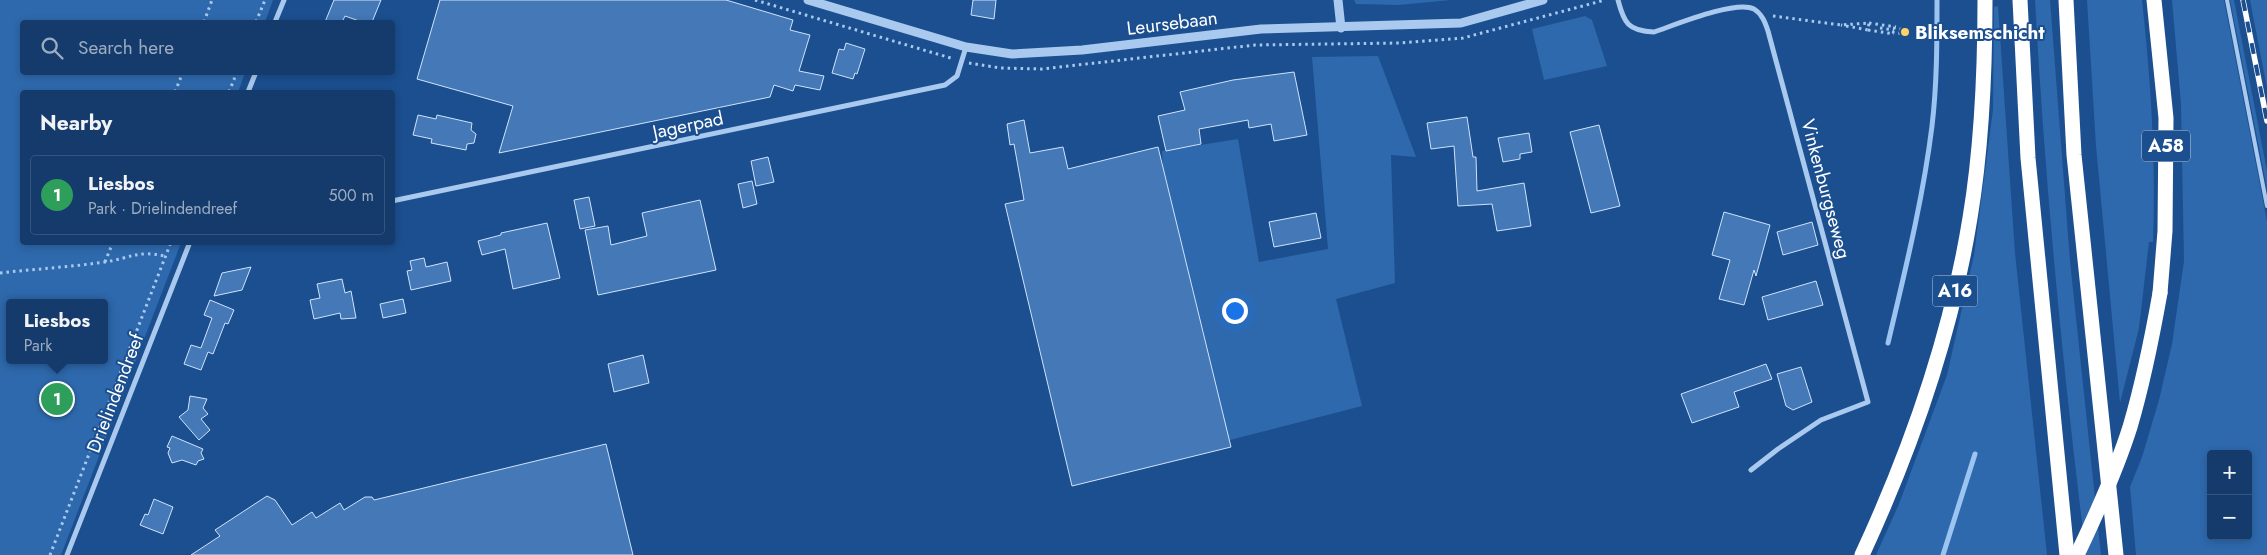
<!DOCTYPE html>
<html lang="en">
<head>
<meta charset="utf-8">
<style>
  :root { --surface:#143b6b; --page:#214673; --text:#f1f3f6; --muted:#9dadc1; --line:#33557e; --accent:#95b2f1 }
  body { margin:0; font-family:Jost,sans-serif; background:var(--page); color:var(--text) }
  .controls { position:absolute; right:15px; bottom:15px; display:grid; overflow:hidden; border-radius:5px; box-shadow:0 2px 8px #0003 }
  .controls button { width:45px; height:45px; display:grid; place-items:center; padding:0; border:0; border-bottom:1px solid var(--line); background:var(--surface); color:var(--text); font:25px sans-serif }
  .you { position:absolute; left:1234px; top:310px; width:18px; height:18px; margin:-12px; border:4px solid #fff; border-radius:50%; background:#1a73e8; box-shadow:0 0 0 8px #1a73e833 }
  .badge { display:grid; place-items:center; width:32px; height:32px; border-radius:50%; background:var(--accent); color:#fff; font-size:16px; font-weight:700 }
  .pin { position:absolute; translate:-50% -50%; border:2px solid #fff; box-shadow:0 1px 5px #0006 }
  .popup { position:absolute; left:6px; top:299px; width:102px; height:65px; box-sizing:border-box; display:grid; place-content:center; border-radius:5px; background:var(--surface); filter:drop-shadow(0 1px 4px #0005); font-size:16px; white-space:nowrap; color:var(--muted) }
  .popup b { font-size:19px; color:var(--text) }
  .popup::after { content:''; position:absolute; left:50%; top:100%; margin-left:-10px; border:10px solid transparent; border-top-color:var(--surface) }
  .list { margin:0; padding:0; list-style:none }
  h2 { display:flex; justify-content:space-between; align-items:center; height:65px; margin:0; padding:0 20px; font-size:21px }
  h2 small { font-size:16px; font-weight:400; color:var(--muted) }
  .list li { display:grid; grid-template-columns:32px 1fr auto; gap:15px; align-items:center; box-sizing:border-box; height:80px; margin:0 10px 10px; padding:0 10px; border:1px solid var(--line); border-radius:5px }
  .list b { display:block; font-size:19px; white-space:nowrap }
  .list p { margin:0; font-size:16px; white-space:nowrap; color:var(--muted) }
  .list em { font-size:16px; font-style:normal; color:var(--muted) }
  .icon { flex:none; width:28px; height:28px; fill:none; stroke:currentColor; stroke-width:2; stroke-linecap:round; stroke-linejoin:round }
  .map { position:relative; flex:none; width:2267px; height:555px; overflow:hidden }
  .search { position:absolute; background:var(--surface); box-shadow:0 2px 8px #0003; left:20px; top:20px; width:375px; height:55px; display:flex; align-items:center; gap:12px; box-sizing:border-box; padding:0 18px; border-radius:5px; color:var(--muted); font-size:19px }
  .panel { position:absolute; background:var(--surface); box-shadow:0 2px 8px #0003; left:20px; top:90px; width:375px; height:155px; border-radius:5px }
  .map>svg:first-child { display:block }
  .green { fill:#2e69ad; fill-rule:evenodd }
  .lines { fill:none; stroke-linecap:round; stroke-linejoin:round }
  .stream { stroke:#9cc4f0; stroke-width:5 }
  .building { fill:#4478b7; stroke:#cfe3fa }
  .path { stroke:#a9c9ee; stroke-width:3; stroke-dasharray:2.5 4; stroke-linecap:butt }
  .service { stroke:#a9c9ee; stroke-width:4 }
  .minor { stroke:#a9c9ee; stroke-width:5 }
  .tertiary { stroke:#a9c9ee; stroke-width:9 }
  .motorway { stroke:#fff; stroke-width:15 }
  .rail-casing { stroke:#fff; stroke-width:5.5 }
  .rail { stroke:#1b4f8f; stroke-width:4; stroke-dasharray:11; stroke-linecap:butt }
  .motorway-bridge { stroke:#fff; stroke-width:15 }
  .poi-dot { fill:#ffd166; stroke:#1b4f8f; stroke-width:2 }
  .labels { text-anchor:middle; dominant-baseline:central; stroke-width:4; stroke-linejoin:round; paint-order:stroke }
  .shield { fill:#1b4f8f; stroke:#bbcadd; stroke-width:1 }
  .shield-label { font-size:18px; font-weight:bold; fill:#fff }
  .street-label { font-size:19px; fill:#fff; stroke:#1b4f8f }
  .poi-label { font-size:19px; font-weight:bold; fill:#fff; stroke:#1b4f8f; text-anchor:start }
</style>
</head>
<body>
<div class="map">
<svg width="2267" height="555" viewBox="0 0 2267 555">
  <rect width="100%" height="100%" fill="#1b4f8f"/>
  <g class="green">
    <path d="M0 0H273L265 22H22V72L245 73 238 92H22V242L181 243 61 555H0ZM10 303H104V360H10Z"/>
    <path d="M1354 0H1451L1398 5 1356 4Z"/>
    <path d="M2035 0H2050L2070 261 2101 555H2086C2063 371 2045 185 2035 0Z"/>
    <path d="M2087 0H2142C2151 83 2156 159 2153 242H2149L2139 328 2120 403 2096 146Z"/>
    <path d="M2172 0H2224L2267 221V555H2136L2130 487 2142 457 2159 400 2172 344 2184 261 2181 104ZM2211 454H2248V536H2211Z"/>
    <path d="M2230 0H2234L2267 171V189Z"/>
    <path d="M2250 0H2267V88Z"/>
    <path d="M1998 6 2015 253 2047 555H1876L1899 504 1947 375 1974 255 1993 110 1994 7Z"/>
    <path d="M1585 16 1592 20 1607 66 1544 80 1532 29Z"/>
    <path d="M1378 56 1416 157 1391 155 1395 283 1336 299 1362 406 1222 442 1163 168 1162 151 1238 139 1259 262 1328 249 1312 57Z"/>
  </g>
  <g class="lines">
    <g class="stream">
      <path d="M1888 343C1905 271 1923 199 1932 126 1937 84 1937 42 1937 0"/>
      <path d="M1943 555 1975 454"/>
    </g>
  </g>
  <g class="building">
    <path d="M334 0H381L372 22H362L345 16 342 22H325Z"/>
    <path d="M440 0H726L793 20 790 30 810 35 799 71 824 76 820 90 795 85 793 91 774 85 770 97 499 153 513 106 417 79Z"/>
    <path d="M973 0H996L994 19 971 15Z"/>
    <path d="M846 43 865 49 857 74 855 73 853 79 832 73 839 49 844 50Z"/>
    <path d="M1294 72 1307 135 1274 141 1271 124 1249 128 1248 120 1199 129 1201 144 1166 151 1158 116 1185 110 1180 92 1233 80Z"/>
    <path d="M418 115 436 119 437 115 472 123 471 130 476 134 474 143 467 144 466 150 431 143 432 139 413 135Z"/>
    <path d="M1467 117 1473 157H1476L1477 191 1524 183 1531 226 1497 231 1492 204 1458 206 1454 146 1431 149 1427 123Z"/>
    <path d="M1024 120 1030 153 1063 147 1068 169 1158 147 1231 447 1072 486 1005 204 1024 200 1014 144 1010 145 1007 124Z"/>
    <path d="M1599 125 1620 206 1591 213 1570 132Z"/>
    <path d="M1529 133 1532 152 1520 154V159L1503 162 1498 138Z"/>
    <path d="M768 157 774 182 756 186 751 161Z"/>
    <path d="M752 181 757 204 743 208 738 184Z"/>
    <path d="M589 197 595 226 580 229 574 200Z"/>
    <path d="M700 200 716 270 598 295 585 230 608 226 611 245 647 236 642 213Z"/>
    <path d="M1724 212 1770 225 1756 276 1754 270 1744 305 1719 299 1730 260 1712 255Z"/>
    <path d="M1316 213 1321 238 1274 247 1269 222Z"/>
    <path d="M1812 222 1818 245 1783 255 1777 232Z"/>
    <path d="M547 223 560 278 513 289 505 249 482 255 478 241 501 235V233Z"/>
    <path d="M424 258 426 267 447 262 451 281 411 290 407 271 412 270 410 261Z"/>
    <path d="M251 267 242 290 214 296 222 273Z"/>
    <path d="M342 279 345 293 351 291 356 318 341 319 340 313 314 319 310 300 320 298 317 284Z"/>
    <path d="M1816 281 1823 305 1768 320 1762 297Z"/>
    <path d="M403 299 406 313 383 318 380 304Z"/>
    <path d="M210 300 234 310 228 324 225 323 213 354 208 352 201 370 184 364 191 345 201 348 212 318 204 315Z"/>
    <path d="M643 355 649 383 614 392 608 364Z"/>
    <path d="M1766 364 1772 379 1734 392 1739 407 1692 423 1681 394Z"/>
    <path d="M1801 367 1812 402 1793 410 1786 406 1777 374Z"/>
    <path d="M190 396 207 399 203 408 208 414 201 419 210 430 199 440 179 417 188 410Z"/>
    <path d="M172 436 203 449 201 453 204 459 198 461 196 465 182 460 172 463 168 453 170 448 167 447Z"/>
    <path d="M606 444 633 555H191L220 536 215 530 267 496 275 500 292 525 312 512 316 518 340 503 344 510 365 497H372L374 500Z"/>
    <path d="M154 499 173 507 163 534 140 525 145 514 148 515Z"/>
  </g>
  <g class="lines">
    <g class="path">
      <path d="M755 0 954 59"/>
      <path d="M1773 16 1841 25 1869 23 1868 30 1841 25"/>
      <path d="M204 22 212 0"/>
      <path d="M256 22 265 0"/>
      <path d="M1869 23 1896 27"/>
      <path d="M1880 28 1894 30"/>
      <path d="M1893 28 1906 30"/>
      <path d="M1868 30 1894 34"/>
      <path d="M1892 32 1905 34"/>
      <path d="M969 63 1000 68 1042 69 1255 45 1400 43 1463 38 1605 0"/>
      <path d="M175 92 183 72"/>
      <path d="M229 92 237 72"/>
      <path d="M105 262 113 242"/>
      <path d="M0 273C35 269 70 267 105 262 131 258 137 250 165 256"/>
      <path d="M50 555 171 242"/>
    </g>
    <path class="service" d="M2227 0 2267 206"/>
    <g class="minor">
      <path d="M1618 0C1624 23 1628 31 1654 32 1675 25 1735 0 1754 9 1762 14 1765 22 1768 31L1868 402 1821 420 1778 449 1751 470"/>
      <path d="M275 22 284 0"/>
      <path d="M248 92 256 72"/>
      <path d="M392 201 945 85 957 76 966 47"/>
      <path d="M67 555 190 242"/>
    </g>
    <g class="tertiary">
      <path d="M808 0 966 47 1012 54 1082 50 1261 29 1461 23 1543 0"/>
      <path d="M1338 0 1341 28"/>
    </g>
    <g class="motorway">
      <path d="M2020 0 2028 158 2067 555"/>
      <path d="M2066 0 2074 155 2116 555"/>
      <path d="M2154 0 2166 118 2165 231 2160 293"/>
      <path d="M1862 555C1912 447 1951 336 1970 218 1982 146 1985 73 1985 0"/>
    </g>
    <g class="rail-casing">
      <path id="rail" d="M2243 0 2267 121"/>
    </g>
    <use href="#rail" class="rail"/>
    <path class="motorway-bridge" d="M2077 555C2097 513 2116 471 2130 427 2143 383 2152 338 2160 293"/>
  </g>
  <circle class="poi-dot" cx="1905" cy="32" r="5"/>
  <g class="labels">
    <g class="shield">
      <rect x="2142" y="130.5" width="48" height="31" rx="4"/>
      <rect x="1932.5" y="275.5" width="45" height="31" rx="4"/>
    </g>
    <g class="shield-label">
      <text x="2166" y="146">A58</text>
      <text x="1955" y="291">A16</text>
    </g>
    <g class="street-label">
      <text transform="translate(1172 23) rotate(-7)">Leursebaan</text>
      <text transform="translate(688 125) rotate(-12)">Jagerpad</text>
      <text transform="translate(1826 189) rotate(75)">Vinkenburgseweg</text>
      <text transform="translate(115 393) rotate(-69)">Drielindendreef</text>
    </g>
    <g class="poi-label">
      <text x="1915" y="32">Bliksemschicht</text>
    </g>
  </g>
</svg>
<div class="controls">
<button>+</button>
<button>−</button>
</div>
<div class="you"></div>
<div class="pin badge" style="left:57px;top:399px;background:#2e9e5b">1</div>
<div class="popup"><b>Liesbos</b>Park</div>
<div class="search"><svg class="icon" aria-label="search" viewBox="0 0 24 24"><circle cx="10" cy="10" r="6"/><path d="M15 15l6 6"/></svg>Search here</div>
<section class="panel">
<h2>Nearby<small></small></h2>
<ul class="list">
<li><span class="badge" style="background:#2e9e5b">1</span><div><b>Liesbos</b><p>Park · Drielindendreef</p></div><em>500 m</em></li>
</ul>
</section>
</div>
</body>
</html>
